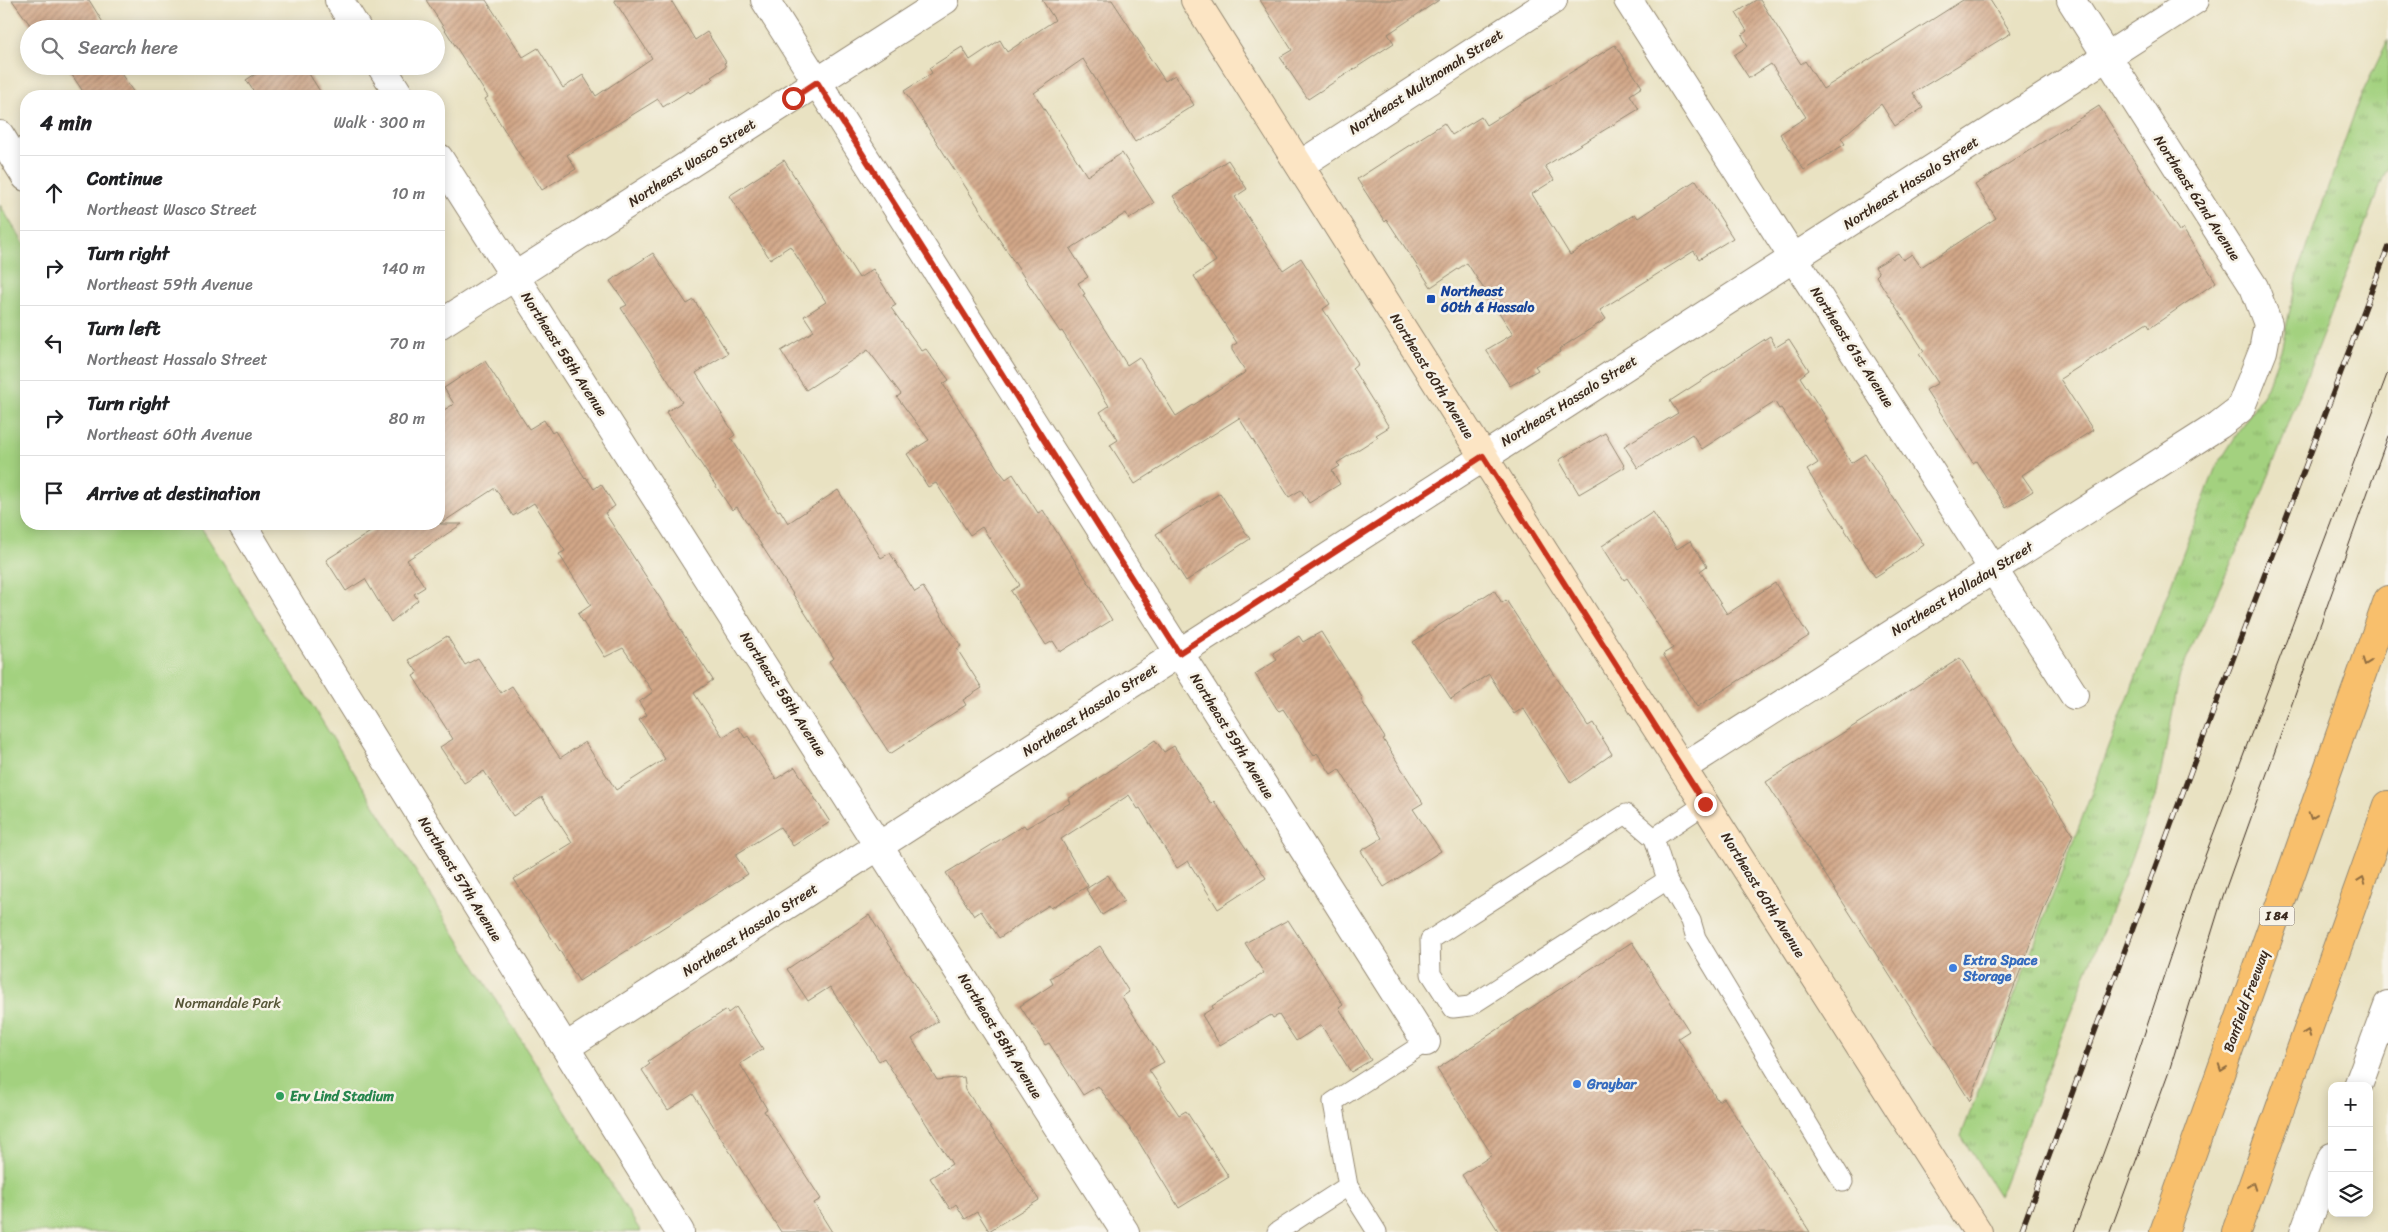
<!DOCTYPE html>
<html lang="en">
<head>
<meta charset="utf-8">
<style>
  :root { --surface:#fff; --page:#f2f2f2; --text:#202124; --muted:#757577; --line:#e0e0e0 }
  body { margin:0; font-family:Sriracha,sans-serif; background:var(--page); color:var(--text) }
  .controls { position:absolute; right:15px; bottom:15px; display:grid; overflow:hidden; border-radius:10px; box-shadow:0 2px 12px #0003 }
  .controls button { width:45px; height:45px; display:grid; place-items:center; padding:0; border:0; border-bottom:1px solid var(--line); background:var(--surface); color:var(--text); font:25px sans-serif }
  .stop { position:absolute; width:15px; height:15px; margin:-11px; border:4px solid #c8321e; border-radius:50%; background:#fff }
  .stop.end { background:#c8321e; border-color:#fff; box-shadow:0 1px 5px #0008 }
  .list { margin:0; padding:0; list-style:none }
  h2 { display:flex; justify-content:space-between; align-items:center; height:65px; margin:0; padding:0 20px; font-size:21px }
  h2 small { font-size:16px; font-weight:400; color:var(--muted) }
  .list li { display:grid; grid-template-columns:32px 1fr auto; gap:15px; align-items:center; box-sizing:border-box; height:75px; padding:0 20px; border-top:1px solid var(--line) }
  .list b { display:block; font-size:19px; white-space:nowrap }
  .list p { margin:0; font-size:16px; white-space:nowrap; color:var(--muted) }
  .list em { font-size:16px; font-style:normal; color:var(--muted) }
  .icon { flex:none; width:28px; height:28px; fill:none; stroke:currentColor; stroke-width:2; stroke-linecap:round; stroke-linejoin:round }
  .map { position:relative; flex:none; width:2388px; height:1232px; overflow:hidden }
  .search { position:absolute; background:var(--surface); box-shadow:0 2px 12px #0003; left:20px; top:20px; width:425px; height:55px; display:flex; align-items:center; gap:12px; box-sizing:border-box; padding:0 18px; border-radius:28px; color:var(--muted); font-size:19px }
  .panel { position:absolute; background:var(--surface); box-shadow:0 2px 12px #0003; left:20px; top:90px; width:425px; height:440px; border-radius:20px }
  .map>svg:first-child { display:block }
  .grass { fill:url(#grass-tufts); stroke:#6f7e4e }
  .park { fill:#a3d17f; stroke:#6f7e4e }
  .building { fill:url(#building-hatch) }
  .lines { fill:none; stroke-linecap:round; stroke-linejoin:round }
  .service-casing { stroke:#928670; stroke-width:21 }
  .minor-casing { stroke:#928670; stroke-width:30 }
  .tertiary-casing { stroke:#928670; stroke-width:30 }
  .secondary-casing { stroke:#928670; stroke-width:30 }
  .motorway-casing { stroke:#928670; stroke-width:30 }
  .service { stroke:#fff; stroke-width:19 }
  .minor { stroke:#fff; stroke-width:28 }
  .tertiary { stroke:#fff; stroke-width:28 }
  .secondary { stroke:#fce5c4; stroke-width:28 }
  .motorway { stroke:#f8bf6c; stroke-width:28 }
  .tram { stroke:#3b2a1e; stroke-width:1 }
  .rail-casing { stroke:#3b2a1e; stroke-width:5.5 }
  .rail { stroke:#f7f3e8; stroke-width:4; stroke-dasharray:11; stroke-linecap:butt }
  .oneway { stroke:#906d41 }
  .route { stroke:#c8321e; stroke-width:6 }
  .transit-dot { fill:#1a4fb4; stroke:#f7f3e8; stroke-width:2 }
  .shop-dot { fill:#3f7fe0; stroke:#f7f3e8; stroke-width:2 }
  .leisure-dot { fill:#2e9e5b; stroke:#f7f3e8; stroke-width:2 }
  .labels { text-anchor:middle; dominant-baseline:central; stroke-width:5; stroke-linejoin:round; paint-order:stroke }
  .shield { fill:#f7f3e8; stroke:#73665b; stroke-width:1 }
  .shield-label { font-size:12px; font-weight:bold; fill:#3b2a1e }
  .street-label { font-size:14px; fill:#3b2a1e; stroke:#f7f3e8 }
  .transit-label { font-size:14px; font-weight:bold; fill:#164399; stroke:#f7f3e8; text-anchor:start }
  .shop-label { font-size:14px; font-weight:bold; fill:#366cbe; stroke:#f7f3e8; text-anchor:start }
  .park-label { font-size:14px; fill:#555436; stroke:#f7f3e8 }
  .leisure-label { font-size:14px; font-weight:bold; fill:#27864d; stroke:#f7f3e8; text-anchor:start }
</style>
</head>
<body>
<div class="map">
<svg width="2388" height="1232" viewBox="0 0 2388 1232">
  <defs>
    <pattern id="grass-tufts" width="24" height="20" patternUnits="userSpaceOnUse" patternTransform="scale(1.25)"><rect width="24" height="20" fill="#a3d17f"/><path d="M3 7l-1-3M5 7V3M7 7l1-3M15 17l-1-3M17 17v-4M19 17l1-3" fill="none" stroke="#86aa67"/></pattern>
    <pattern id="building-hatch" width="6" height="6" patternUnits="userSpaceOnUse" patternTransform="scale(1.25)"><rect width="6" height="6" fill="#d2a788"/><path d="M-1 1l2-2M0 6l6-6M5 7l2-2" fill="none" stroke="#ac886f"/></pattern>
  </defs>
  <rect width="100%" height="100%" fill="#f7f3e8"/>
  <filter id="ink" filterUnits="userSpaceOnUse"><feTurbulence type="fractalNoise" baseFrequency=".02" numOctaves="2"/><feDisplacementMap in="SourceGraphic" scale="10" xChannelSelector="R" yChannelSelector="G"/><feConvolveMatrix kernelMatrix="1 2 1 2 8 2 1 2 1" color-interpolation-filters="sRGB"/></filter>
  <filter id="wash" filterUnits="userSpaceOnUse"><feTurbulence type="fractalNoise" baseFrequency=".0096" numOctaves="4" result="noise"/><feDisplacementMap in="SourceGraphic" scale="20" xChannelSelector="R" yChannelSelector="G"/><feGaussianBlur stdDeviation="1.12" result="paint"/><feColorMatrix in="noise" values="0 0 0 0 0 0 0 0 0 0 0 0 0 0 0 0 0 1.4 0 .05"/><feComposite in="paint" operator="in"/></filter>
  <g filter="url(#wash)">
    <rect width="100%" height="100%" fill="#e9e2c2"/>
    <path class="grass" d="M2388 40V165L2255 511 2180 674 2157 792 1999 1196 1961 1136 2215 469 2267 387 2281 350 2299 270 2359 100Z"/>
    <path class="park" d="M0 205 26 247V524H199L641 1232H0Z"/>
    <g id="blocks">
      <g class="building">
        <path d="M12 0H89L107 29H33Z"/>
        <path d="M426 0H486L523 57 538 48 563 88 583 75 596 96 652 58 614 0H671L695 40 707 32 726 62 724 63 726 67 711 77 713 79 690 93 688 91 663 107 658 99 567 155 576 169 542 190 485 99 488 97Z"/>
        <path d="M1042 0H1112L1165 81 1175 75 1194 105 1135 142 1083 59 1034 93 1087 176 1122 153 1154 203 1129 219 1126 213 1070 249 1088 277 1078 283 1085 294 1083 295 1127 365 1139 357 1176 416 1246 372 1232 350V346L1237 343 1194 276 1216 261 1173 196 1228 160 1247 189 1235 197 1283 270 1301 258 1330 304 1323 309 1358 363 1352 368 1389 427 1376 435 1378 437 1337 463 1340 466 1332 471 1340 484 1309 503 1301 490 1289 497 1239 418 1135 484 1110 445 1118 440 1100 412 1109 406 1062 331 1060 332 997 236 904 91 932 73 929 68 962 47 970 60 1000 40 1007 52 1055 20Z"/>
        <path d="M1260 0H1439L1388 34 1394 43 1308 99 1280 57 1292 50Z"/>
        <path d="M1756 0H1760L1801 64 1805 61 1823 89 1963 0H1990L2011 33 1913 93 1923 108 1895 126 1881 104 1841 138 1845 144 1804 170 1780 134 1806 117 1771 64 1749 78 1734 55 1748 46 1742 35 1747 31 1736 13Z"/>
        <path d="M1615 45 1642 87 1630 95 1639 109 1545 166 1554 180 1532 194 1570 255 1635 214 1638 218 1696 180 1733 238 1699 259 1694 251 1600 310 1606 319 1559 349 1560 352 1535 366 1538 370 1510 386 1486 350 1513 334 1467 263 1431 287 1387 220 1385 222 1357 179 1444 123 1452 135 1481 117 1486 125Z"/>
        <path d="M66 66H116L136 96H86Z"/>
        <path d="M268 66H304L323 96H257L246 80Z"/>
        <path d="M2099 106 2179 231 2183 229 2216 282 2150 328 2147 323 2060 379 2093 430 2022 475 2033 491 2006 508 1976 461 1973 463 1926 390 1938 383 1919 354 1924 351 1876 276 1879 273 1875 267 1898 253 1903 260 1912 254 1921 267 1996 218 1975 185Z"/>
        <path d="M784 160 859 278 873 269 896 305 891 308 922 351 926 349 949 380 943 384 998 469 1006 479 1013 474 1038 513 1043 510 1112 620 1060 652 1053 641 1046 645 1011 591 1020 585 982 527 970 535 936 483 928 487 907 454 929 440 897 397 901 394 868 350 806 390 781 351 814 331 804 316 826 302 790 246 770 259 729 196Z"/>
        <path d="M653 253 687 304 694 300 728 353 696 373 735 435 731 438 778 511 780 510 788 523 838 490 881 558 890 553 915 592 923 587 961 646 957 649 982 688 963 700 966 705 890 754 829 661 834 658 737 507 732 510 666 412 682 402 621 308 627 305 610 281Z"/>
        <path d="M1770 336 1776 347 1789 339 1809 370 1800 377 1827 419 1825 421 1851 463 1865 454 1924 545 1875 577 1807 470 1818 463 1781 408 1779 409 1775 402 1702 449 1692 434 1638 468 1624 446 1678 413 1670 401Z"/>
        <path d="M485 361 529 429 544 420 552 433 555 431 585 478 586 477 594 489 601 484 615 506 605 513 713 680 694 693 723 737 738 727 745 738 748 736 776 779 795 767 830 822 793 846 780 827 735 855 748 874 579 981 514 879 572 843 542 797 513 816 484 771 464 783 440 747 453 739 413 676 418 673 409 660 447 636 465 665 478 658 501 693 512 686 560 758 585 742 616 790 665 759 639 720 647 715 639 702 653 692 623 648 605 657 578 614 591 605 559 554 565 551 534 503 513 516 495 488 440 524H462L407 560 425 587 414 594 418 600 391 622 365 579 346 591 326 560 383 524H439V413L454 404 444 388Z"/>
        <path d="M1605 433 1625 467 1579 494 1559 460Z"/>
        <path d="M1220 493 1250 539 1186 581 1156 534Z"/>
        <path d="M1653 512 1677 549 1690 541 1707 566 1700 571 1727 614 1775 583 1809 636 1697 707 1663 654 1673 648 1627 578 1624 580 1602 546Z"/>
        <path d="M1494 590 1502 603 1506 600 1588 726 1593 723 1612 754 1571 783 1523 708 1514 714 1489 674 1451 699 1413 642Z"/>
        <path d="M1321 632 1363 699 1361 700 1385 738 1383 739 1423 803 1413 809 1441 851 1384 887 1361 851 1382 838 1339 769 1331 774 1317 753 1314 756 1283 709 1279 711 1277 709 1255 674 1277 660 1273 653 1299 636 1303 642Z"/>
        <path d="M1960 658 2073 834 1970 1101 1766 782Z"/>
        <path d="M1155 740 1164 752 1174 746 1211 804 1214 801 1266 878 1218 909 1188 861 1177 868 1140 808 1138 809 1129 795 1061 839 1088 886 1051 908 1049 905 999 938 981 911 974 916 946 873 1024 825 1026 828 1070 803 1068 799Z"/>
        <path d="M1108 875 1124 901 1102 915 1086 889Z"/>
        <path d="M869 915 938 1021 912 1039 937 1080 964 1077 966 1090 1039 1200 989 1231 977 1212 965 1219 956 1204 950 1209 930 1178 952 1164 884 1058 879 1061 830 987 808 1001 787 969Z"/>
        <path d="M1288 920 1343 1005 1339 1008 1371 1060 1351 1072 1321 1025 1296 1041 1279 1015 1273 1018 1271 1015 1220 1045 1202 1015 1213 1008 1212 1006 1264 973 1245 943Z"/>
        <path d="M1632 942 1689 1031 1678 1038 1718 1101 1724 1098 1810 1232H1499L1462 1175 1492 1155 1437 1069Z"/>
        <path d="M1100 946 1129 992 1122 997 1164 1062 1149 1070 1179 1115 1186 1111 1229 1177 1179 1208 1134 1134 1098 1086 1083 1095 1049 1043 1045 1045 1020 1006 1053 984 1050 978Z"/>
        <path d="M736 1007 763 1049 740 1064 767 1109 764 1111 821 1199 814 1203 832 1232H781L693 1094 668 1110 642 1070 650 1064 648 1061 693 1031 726 1010 728 1013Z"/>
      </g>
    </g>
  </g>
  <g filter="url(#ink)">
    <use href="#blocks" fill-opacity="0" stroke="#928670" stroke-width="1"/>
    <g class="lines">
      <g class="service-casing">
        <g id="service">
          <path d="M1654 838 1667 880 1470 1006 1453 1008 1431 974 1430 940 1626 814 1654 838 1705 804"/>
          <path d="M1667 880 1691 921 1696 938 1843 1182"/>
          <path d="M1348 1186 1377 1232"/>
          <path d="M1277 1232 1348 1186 1333 1102 1426 1042"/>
        </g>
      </g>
      <g class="minor-casing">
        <g id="minor">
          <path d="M339 0 357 29"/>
          <path d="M765 0 1426 1042"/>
          <path d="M1628 0 2074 695"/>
          <path d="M381 66 400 96"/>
          <path d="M0 135 26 177"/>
          <path d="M439 158 1125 1232"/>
          <path d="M1300 165 1553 0"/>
          <path d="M439 325 945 0"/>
          <path d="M242 524 293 610 680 1232"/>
          <path d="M1682 768 2219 425 2240 409 2263 351 2268 324 2254 287 2071 0"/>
          <path d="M566 1047 2195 0"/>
        </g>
      </g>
      <g class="tertiary-casing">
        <g id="tertiary">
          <path d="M2358 1086 2388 1005"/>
          <path d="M2304 1232 2332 1157"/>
        </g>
      </g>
      <g class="secondary-casing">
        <path id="secondary" d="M1195 0 1483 456 1978 1232"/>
      </g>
      <g class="motorway-casing">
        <g id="motorway">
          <path d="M2164 1232 2388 600"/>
          <path d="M2236 1232 2388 805"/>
        </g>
      </g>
      <use href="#service" class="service"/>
      <use href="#minor" class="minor"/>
      <use href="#tertiary" class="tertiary"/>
      <use href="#secondary" class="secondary"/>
      <use href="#motorway" class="motorway"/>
      <g class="tram">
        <path d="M2074 1232 2116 1119 2194 885 2388 372"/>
        <path d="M2110 1232 2170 1068 2223 896 2388 436"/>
      </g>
      <g class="rail-casing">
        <path id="rail" d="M2021 1232 2193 765 2388 247"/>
      </g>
      <use href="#rail" class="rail"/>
    </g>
    <defs><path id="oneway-chevron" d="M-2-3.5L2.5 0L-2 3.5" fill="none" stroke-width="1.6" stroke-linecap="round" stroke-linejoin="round" transform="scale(1.25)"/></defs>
    <g class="oneway">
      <use href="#oneway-chevron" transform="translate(2366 662) rotate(110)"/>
      <use href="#oneway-chevron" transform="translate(2312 816) rotate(109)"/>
      <use href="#oneway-chevron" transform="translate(2362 880) rotate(-70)"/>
      <use href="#oneway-chevron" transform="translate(2307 1033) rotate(-70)"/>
      <use href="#oneway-chevron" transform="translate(2222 1068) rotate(110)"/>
      <use href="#oneway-chevron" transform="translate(2252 1186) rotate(-70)"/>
    </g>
  </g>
  <g class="lines" filter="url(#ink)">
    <path class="route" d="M793 98 817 82 1179 653 1483 456 1705 804"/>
  </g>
  <rect class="transit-dot" x="1426" y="294" width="10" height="10" rx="2.5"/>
  <g class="shop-dot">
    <circle cx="1953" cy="968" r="5"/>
    <circle cx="1577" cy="1084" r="5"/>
  </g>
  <circle class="leisure-dot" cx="280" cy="1096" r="5"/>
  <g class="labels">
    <rect class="shield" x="2259.5" y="906.5" width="35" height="19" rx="4"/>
    <g class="shield-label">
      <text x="2277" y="916">I 84</text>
    </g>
    <g class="street-label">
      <text transform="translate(1426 82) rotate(-33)">Northeast Multnomah Street</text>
      <text transform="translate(692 163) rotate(-33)">Northeast Wasco Street</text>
      <text transform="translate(1911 183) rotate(-33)">Northeast Hassalo Street</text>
      <text transform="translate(2197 198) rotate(57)">Northeast 62nd Avenue</text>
      <text transform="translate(1852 347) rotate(57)">Northeast 61st Avenue</text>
      <text transform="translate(564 354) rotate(57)">Northeast 58th Avenue</text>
      <text transform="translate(1432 376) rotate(58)">Northeast 60th Avenue</text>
      <text transform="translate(1569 401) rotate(-32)">Northeast Hassalo Street</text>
      <text transform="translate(1962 589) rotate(-32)">Northeast Holladay Street</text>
      <text transform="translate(783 694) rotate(57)">Northeast 58th Avenue</text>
      <text transform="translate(1090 710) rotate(-33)">Northeast Hassalo Street</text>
      <text transform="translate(1232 736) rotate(58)">Northeast 59th Avenue</text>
      <text transform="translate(460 879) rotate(58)">Northeast 57th Avenue</text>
      <text transform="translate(1763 895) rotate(58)">Northeast 60th Avenue</text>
      <text transform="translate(750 930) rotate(-33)">Northeast Hassalo Street</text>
      <text transform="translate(2246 1001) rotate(-70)">Banfield Freeway</text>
      <text transform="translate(1000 1036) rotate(58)">Northeast 58th Avenue</text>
    </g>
    <g class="transit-label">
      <text x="1441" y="291">Northeast<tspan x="1441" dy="16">60th &amp; Hassalo</tspan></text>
    </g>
    <g class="shop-label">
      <text x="1963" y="960">Extra Space<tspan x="1963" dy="16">Storage</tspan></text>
      <text x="1587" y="1084">Graybar</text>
    </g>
    <g class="park-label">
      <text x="228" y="1003">Normandale Park</text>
    </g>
    <g class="leisure-label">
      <text x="290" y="1096">Erv Lind Stadium</text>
    </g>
  </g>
</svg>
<div class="controls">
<button>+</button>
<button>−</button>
<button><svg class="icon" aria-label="layers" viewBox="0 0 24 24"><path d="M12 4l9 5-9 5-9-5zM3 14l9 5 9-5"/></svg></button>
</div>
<div class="stop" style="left:793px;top:98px"></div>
<div class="stop end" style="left:1705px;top:804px"></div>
<div class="search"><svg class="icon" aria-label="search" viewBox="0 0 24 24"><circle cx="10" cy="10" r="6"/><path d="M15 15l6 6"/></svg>Search here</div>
<section class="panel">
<h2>4 min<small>Walk · 300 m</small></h2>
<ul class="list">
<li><svg class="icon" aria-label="ahead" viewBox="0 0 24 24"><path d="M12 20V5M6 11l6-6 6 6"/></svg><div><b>Continue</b><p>Northeast Wasco Street</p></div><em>10 m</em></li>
<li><svg class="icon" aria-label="right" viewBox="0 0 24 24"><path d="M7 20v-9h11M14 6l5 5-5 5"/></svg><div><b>Turn right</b><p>Northeast 59th Avenue</p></div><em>140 m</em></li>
<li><svg class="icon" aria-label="left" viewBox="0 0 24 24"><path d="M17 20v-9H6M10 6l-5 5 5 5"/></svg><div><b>Turn left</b><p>Northeast Hassalo Street</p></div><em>70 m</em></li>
<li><svg class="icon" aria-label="right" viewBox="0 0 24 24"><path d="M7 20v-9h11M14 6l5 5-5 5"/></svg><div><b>Turn right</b><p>Northeast 60th Avenue</p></div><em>80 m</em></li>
<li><svg class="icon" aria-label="arrive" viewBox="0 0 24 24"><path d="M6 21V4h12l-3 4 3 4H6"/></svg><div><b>Arrive at destination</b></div></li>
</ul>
</section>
</div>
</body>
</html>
